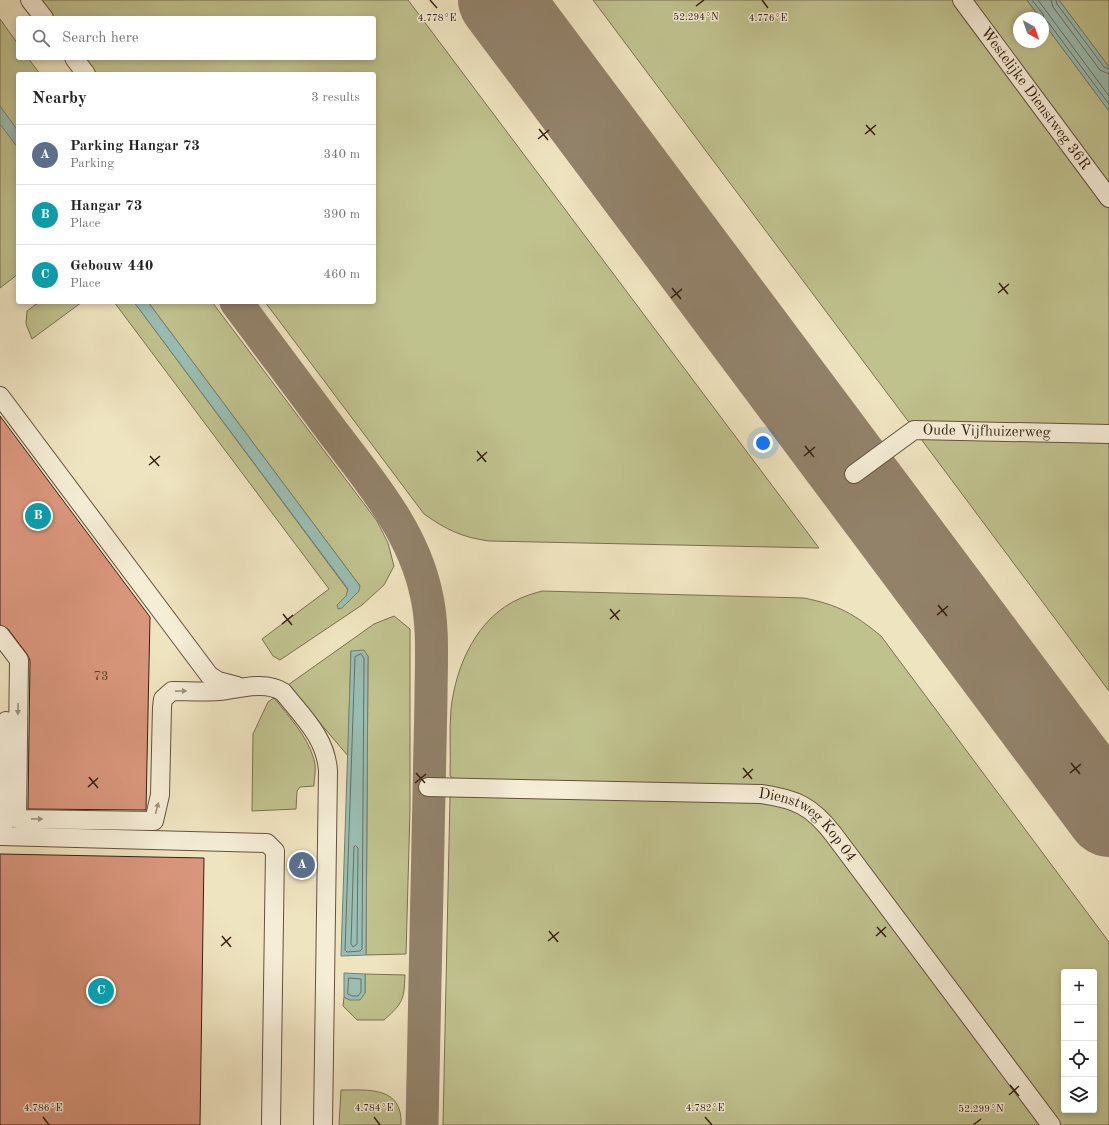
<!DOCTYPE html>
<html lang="en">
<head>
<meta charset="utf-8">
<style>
  :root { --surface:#fff; --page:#f2f2f2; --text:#222; --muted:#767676; --line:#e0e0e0; --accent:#0f766e }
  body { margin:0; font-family:"Old Standard TT",serif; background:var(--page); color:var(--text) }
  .controls { position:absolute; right:12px; bottom:12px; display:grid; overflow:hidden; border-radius:4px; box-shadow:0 2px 6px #0003 }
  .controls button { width:36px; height:36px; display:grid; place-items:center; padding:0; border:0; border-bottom:1px solid var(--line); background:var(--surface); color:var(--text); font:20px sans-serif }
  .compass { position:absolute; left:1013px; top:12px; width:36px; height:36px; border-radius:50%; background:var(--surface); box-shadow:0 2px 6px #0003; rotate:140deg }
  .you { position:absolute; left:763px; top:443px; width:14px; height:14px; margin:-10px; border:3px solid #fff; border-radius:50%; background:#1a73e8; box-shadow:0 0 0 6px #1a73e833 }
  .badge { display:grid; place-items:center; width:26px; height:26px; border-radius:50%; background:var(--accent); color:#fff; font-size:13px; font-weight:700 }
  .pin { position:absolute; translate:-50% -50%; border:2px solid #fff; box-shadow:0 1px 4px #0006 }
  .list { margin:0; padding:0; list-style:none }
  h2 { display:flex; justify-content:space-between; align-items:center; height:52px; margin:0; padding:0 16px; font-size:17px }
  h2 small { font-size:13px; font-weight:400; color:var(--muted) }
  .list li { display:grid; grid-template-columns:26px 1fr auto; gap:12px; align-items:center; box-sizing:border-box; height:60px; padding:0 16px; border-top:1px solid var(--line) }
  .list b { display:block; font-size:15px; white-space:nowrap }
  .list p { margin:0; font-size:13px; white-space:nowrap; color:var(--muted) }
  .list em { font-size:13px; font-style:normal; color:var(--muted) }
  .icon { flex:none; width:22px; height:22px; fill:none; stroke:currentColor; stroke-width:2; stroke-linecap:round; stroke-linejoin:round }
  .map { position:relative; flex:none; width:1109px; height:1125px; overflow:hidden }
  .search { position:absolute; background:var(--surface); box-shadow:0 2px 6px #0003; left:16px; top:16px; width:360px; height:44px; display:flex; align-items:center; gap:10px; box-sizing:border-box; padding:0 14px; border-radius:4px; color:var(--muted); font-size:15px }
  .panel { position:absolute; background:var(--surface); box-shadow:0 2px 6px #0003; left:16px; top:72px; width:360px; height:232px; border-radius:4px }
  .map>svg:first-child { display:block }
  .green { fill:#c0c28e; stroke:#7b7150; fill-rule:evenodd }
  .water { fill:#9abeb3; stroke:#727f73 }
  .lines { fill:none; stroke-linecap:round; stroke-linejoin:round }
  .shore { stroke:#686f63; stroke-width:1 }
  .taxiway { stroke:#92826a; stroke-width:33 }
  .runway { stroke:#92826a; stroke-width:84 }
  .building { fill:#d9967c; stroke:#362013 }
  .minor-casing { stroke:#64513e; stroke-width:20 }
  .minor { stroke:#f5edd6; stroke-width:18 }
  .oneway { fill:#9f917e }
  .ticks { fill:none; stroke:#362013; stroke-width:1.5 }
  .labels { text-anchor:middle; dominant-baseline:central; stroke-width:3; stroke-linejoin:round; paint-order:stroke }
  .number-label { font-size:13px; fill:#5f3e2d }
  .street-label { font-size:15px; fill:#362013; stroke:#f5edd6 }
  .ticks-label { font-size:10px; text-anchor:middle; fill:#362013; stroke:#f5edd6; stroke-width:3; stroke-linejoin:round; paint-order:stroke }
</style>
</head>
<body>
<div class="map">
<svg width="1109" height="1125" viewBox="0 0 1109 1125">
  <rect width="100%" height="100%" fill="#efe4c0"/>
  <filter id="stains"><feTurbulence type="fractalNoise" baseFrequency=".005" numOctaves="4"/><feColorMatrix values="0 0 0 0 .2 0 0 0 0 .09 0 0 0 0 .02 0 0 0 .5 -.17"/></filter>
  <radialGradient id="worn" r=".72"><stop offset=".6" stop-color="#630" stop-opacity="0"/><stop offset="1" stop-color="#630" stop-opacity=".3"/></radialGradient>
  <g class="green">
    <path d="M39 0H408L819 548 489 541C461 537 447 530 424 514L265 302H374V74H95L83 58H374V18H53Z"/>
    <path d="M593 0H956L1109 205V429L911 425Z"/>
    <path d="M967 0H1027L1040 18H1019V42H1043V22L1109 111V191Z"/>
    <path d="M1059 0H1109V67Z"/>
    <path d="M0 19 18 44V58H28L40 74H18V274L0 288Z"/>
    <path d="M39 302H82L32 339 26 324 27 311Z"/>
    <path d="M114 302H134L348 590 346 596 337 605 360 586 148 302H212L377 521 388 543 394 566 384 585 362 605 280 660 273 656 262 639 329 589Z"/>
    <path d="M930 435 1109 439V691L921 439Z"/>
    <path d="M542 591 804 598C839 605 854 614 881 636L1109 942V1125H1056L803 800 460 783 450 776C451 754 449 731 451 709 456 664 478 616 521 598 528 595 535 593 542 591ZM1064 972H1094V1110H1064Z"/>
    <path d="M394 616 410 629V809L406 954 366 955 368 656 351 651 348 756 288 685 374 624Z"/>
    <path d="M274 698C290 718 310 739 315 764 316 771 314 779 314 786L300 787 297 791 296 809 252 811 253 734 268 702Z"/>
    <path d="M459 792 778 801 818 823 1045 1125H443L450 797Z"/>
    <path d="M365 974 405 975C404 1000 403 1003 384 1020H357L343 1006 344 997 350 1000 365 993Z"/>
    <path d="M341 1090C368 1090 403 1086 401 1125H339Z"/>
  </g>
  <g class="water">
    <path d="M1027 0H1059L1109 67V111L1043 22V18H1040Z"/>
    <path d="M0 106 18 131V148L0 124Z"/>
    <path d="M134 302H148L360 586 359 591 342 608 338 609 337 605 346 596 348 589Z"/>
    <path d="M364 650 368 656 366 955 341 956 351 651Z"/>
    <path d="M344 973 365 974V993L360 1000H350L344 997Z"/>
  </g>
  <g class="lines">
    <g class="shore">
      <path d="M1032 0 1043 14 1044 19 1048 22 1109 104"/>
      <path d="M1038 0 1109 96"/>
      <path d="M1051 0 1053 7 1100 70 1109 74"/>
      <path d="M1056 0 1057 4 1104 67 1109 69"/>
      <path d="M361 654 364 658 362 949 360 951 347 952 345 950 355 657Z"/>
      <path d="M356 846 358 848 357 944 353 947 351 944 354 847Z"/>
      <path d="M349 978 361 979V992L358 996H352L348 994Z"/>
    </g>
    <path class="taxiway" d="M236 302C268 345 300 388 332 431 369 480 413 531 426 593 434 626 431 664 431 699L422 1125"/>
    <path class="runway" d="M500 0 1109 815"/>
  </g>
  <g class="building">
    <path d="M0 416 150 617 146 810 28 809 30 660 27 654 8 629 0 625Z"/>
    <path d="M0 854 204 858 200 1125H0Z"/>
  </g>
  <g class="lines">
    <g class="minor-casing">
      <g id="minor">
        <path d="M30 0 44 18"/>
        <path id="s1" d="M962 0 1109 198"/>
        <path d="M74 58 86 74"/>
        <path d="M0 396 209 675 218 681 237 686"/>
        <path id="s2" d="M854 474 914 430 1109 434"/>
        <path d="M0 635 19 660 17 819 154 821 160 795 162 707 163 699 172 691C187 691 203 692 219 691 239 689 265 680 283 692 303 717 326 738 328 771L323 1125"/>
        <path id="s3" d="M428 787 761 794C796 799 812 806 834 835L1051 1125"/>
        <path d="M0 836 267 843 275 851 271 1125"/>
        <path d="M3 836 6 721"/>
      </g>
    </g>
    <use href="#minor" class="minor"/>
  </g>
  <defs><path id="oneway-solid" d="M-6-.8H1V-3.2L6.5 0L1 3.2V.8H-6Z"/></defs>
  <g class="oneway">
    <use href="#oneway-solid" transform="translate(181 691) rotate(-1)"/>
    <use href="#oneway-solid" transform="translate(18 709) rotate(91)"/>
    <use href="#oneway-solid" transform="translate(157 808) rotate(-76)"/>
    <use href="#oneway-solid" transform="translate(37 819) rotate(1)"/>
  </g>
  <path class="ticks" d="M430 0 437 8M762 0 768 8M696 6 704 0M866 125 875 135M539 129 548 140M865 134 876 125M538 139 549 130M999 283 1008 294M672 288 681 299M998 293 1009 284M671 298 682 289M805 446 814 457M477 451 486 462M150 456 159 466M804 456 815 447M477 461 487 452M149 465 160 456M938 605 947 616M610 609 619 620M283 614 292 625M937 615 948 606M610 619 620 610M282 624 293 615M1071 763 1080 774M743 768 752 779M416 773 425 783M1070 773 1081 764M89 777 98 788M743 778 753 769M415 783 426 774M88 787 98 778M877 927 886 937M549 931 558 942M222 936 231 947M876 936 886 927M548 941 559 932M221 946 231 937M1010 1085 1019 1096M1009 1095 1019 1086M43 1117 49 1125M374 1117 380 1125M705 1117 712 1125M973 1125 981 1119"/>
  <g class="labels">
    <g class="number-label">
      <text x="101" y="676">73</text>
    </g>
    <g class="street-label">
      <text stroke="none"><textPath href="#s1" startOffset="123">Westelijke Dienstweg 36R</textPath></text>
      <text stroke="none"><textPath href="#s2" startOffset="147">Oude Vijfhuizerweg</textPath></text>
      <text stroke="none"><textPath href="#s3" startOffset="391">Dienstweg Kop 04</textPath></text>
    </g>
  </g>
  <g class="ticks-label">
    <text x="696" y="20">52.294°N</text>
    <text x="437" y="21">4.778°E</text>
    <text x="768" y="21">4.776°E</text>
    <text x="43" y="1111">4.786°E</text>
    <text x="374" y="1111">4.784°E</text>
    <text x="705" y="1111">4.782°E</text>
    <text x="981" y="1112">52.299°N</text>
  </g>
  <rect width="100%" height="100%" filter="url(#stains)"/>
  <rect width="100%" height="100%" fill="url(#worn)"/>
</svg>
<div class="controls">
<button>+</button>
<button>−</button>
<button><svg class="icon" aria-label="locate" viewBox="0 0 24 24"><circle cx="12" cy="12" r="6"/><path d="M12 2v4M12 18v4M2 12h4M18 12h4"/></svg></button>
<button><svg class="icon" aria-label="layers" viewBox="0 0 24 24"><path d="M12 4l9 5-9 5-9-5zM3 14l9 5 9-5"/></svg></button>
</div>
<svg class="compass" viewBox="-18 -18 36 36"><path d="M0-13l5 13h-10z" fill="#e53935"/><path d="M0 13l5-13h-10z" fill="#767676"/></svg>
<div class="you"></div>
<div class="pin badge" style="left:302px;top:865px;background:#5c6f8a">A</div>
<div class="pin badge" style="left:38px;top:516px;background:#0f9aa8">B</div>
<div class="pin badge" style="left:101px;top:991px;background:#0f9aa8">C</div>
<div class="search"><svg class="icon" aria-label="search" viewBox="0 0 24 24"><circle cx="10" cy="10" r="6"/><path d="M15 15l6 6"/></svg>Search here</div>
<section class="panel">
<h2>Nearby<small>3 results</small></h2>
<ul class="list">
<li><span class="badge" style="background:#5c6f8a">A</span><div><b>Parking Hangar 73</b><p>Parking</p></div><em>340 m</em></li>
<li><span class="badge" style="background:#0f9aa8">B</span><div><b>Hangar 73</b><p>Place</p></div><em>390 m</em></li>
<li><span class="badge" style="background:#0f9aa8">C</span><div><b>Gebouw 440</b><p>Place</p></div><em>460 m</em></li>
</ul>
</section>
</div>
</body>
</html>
